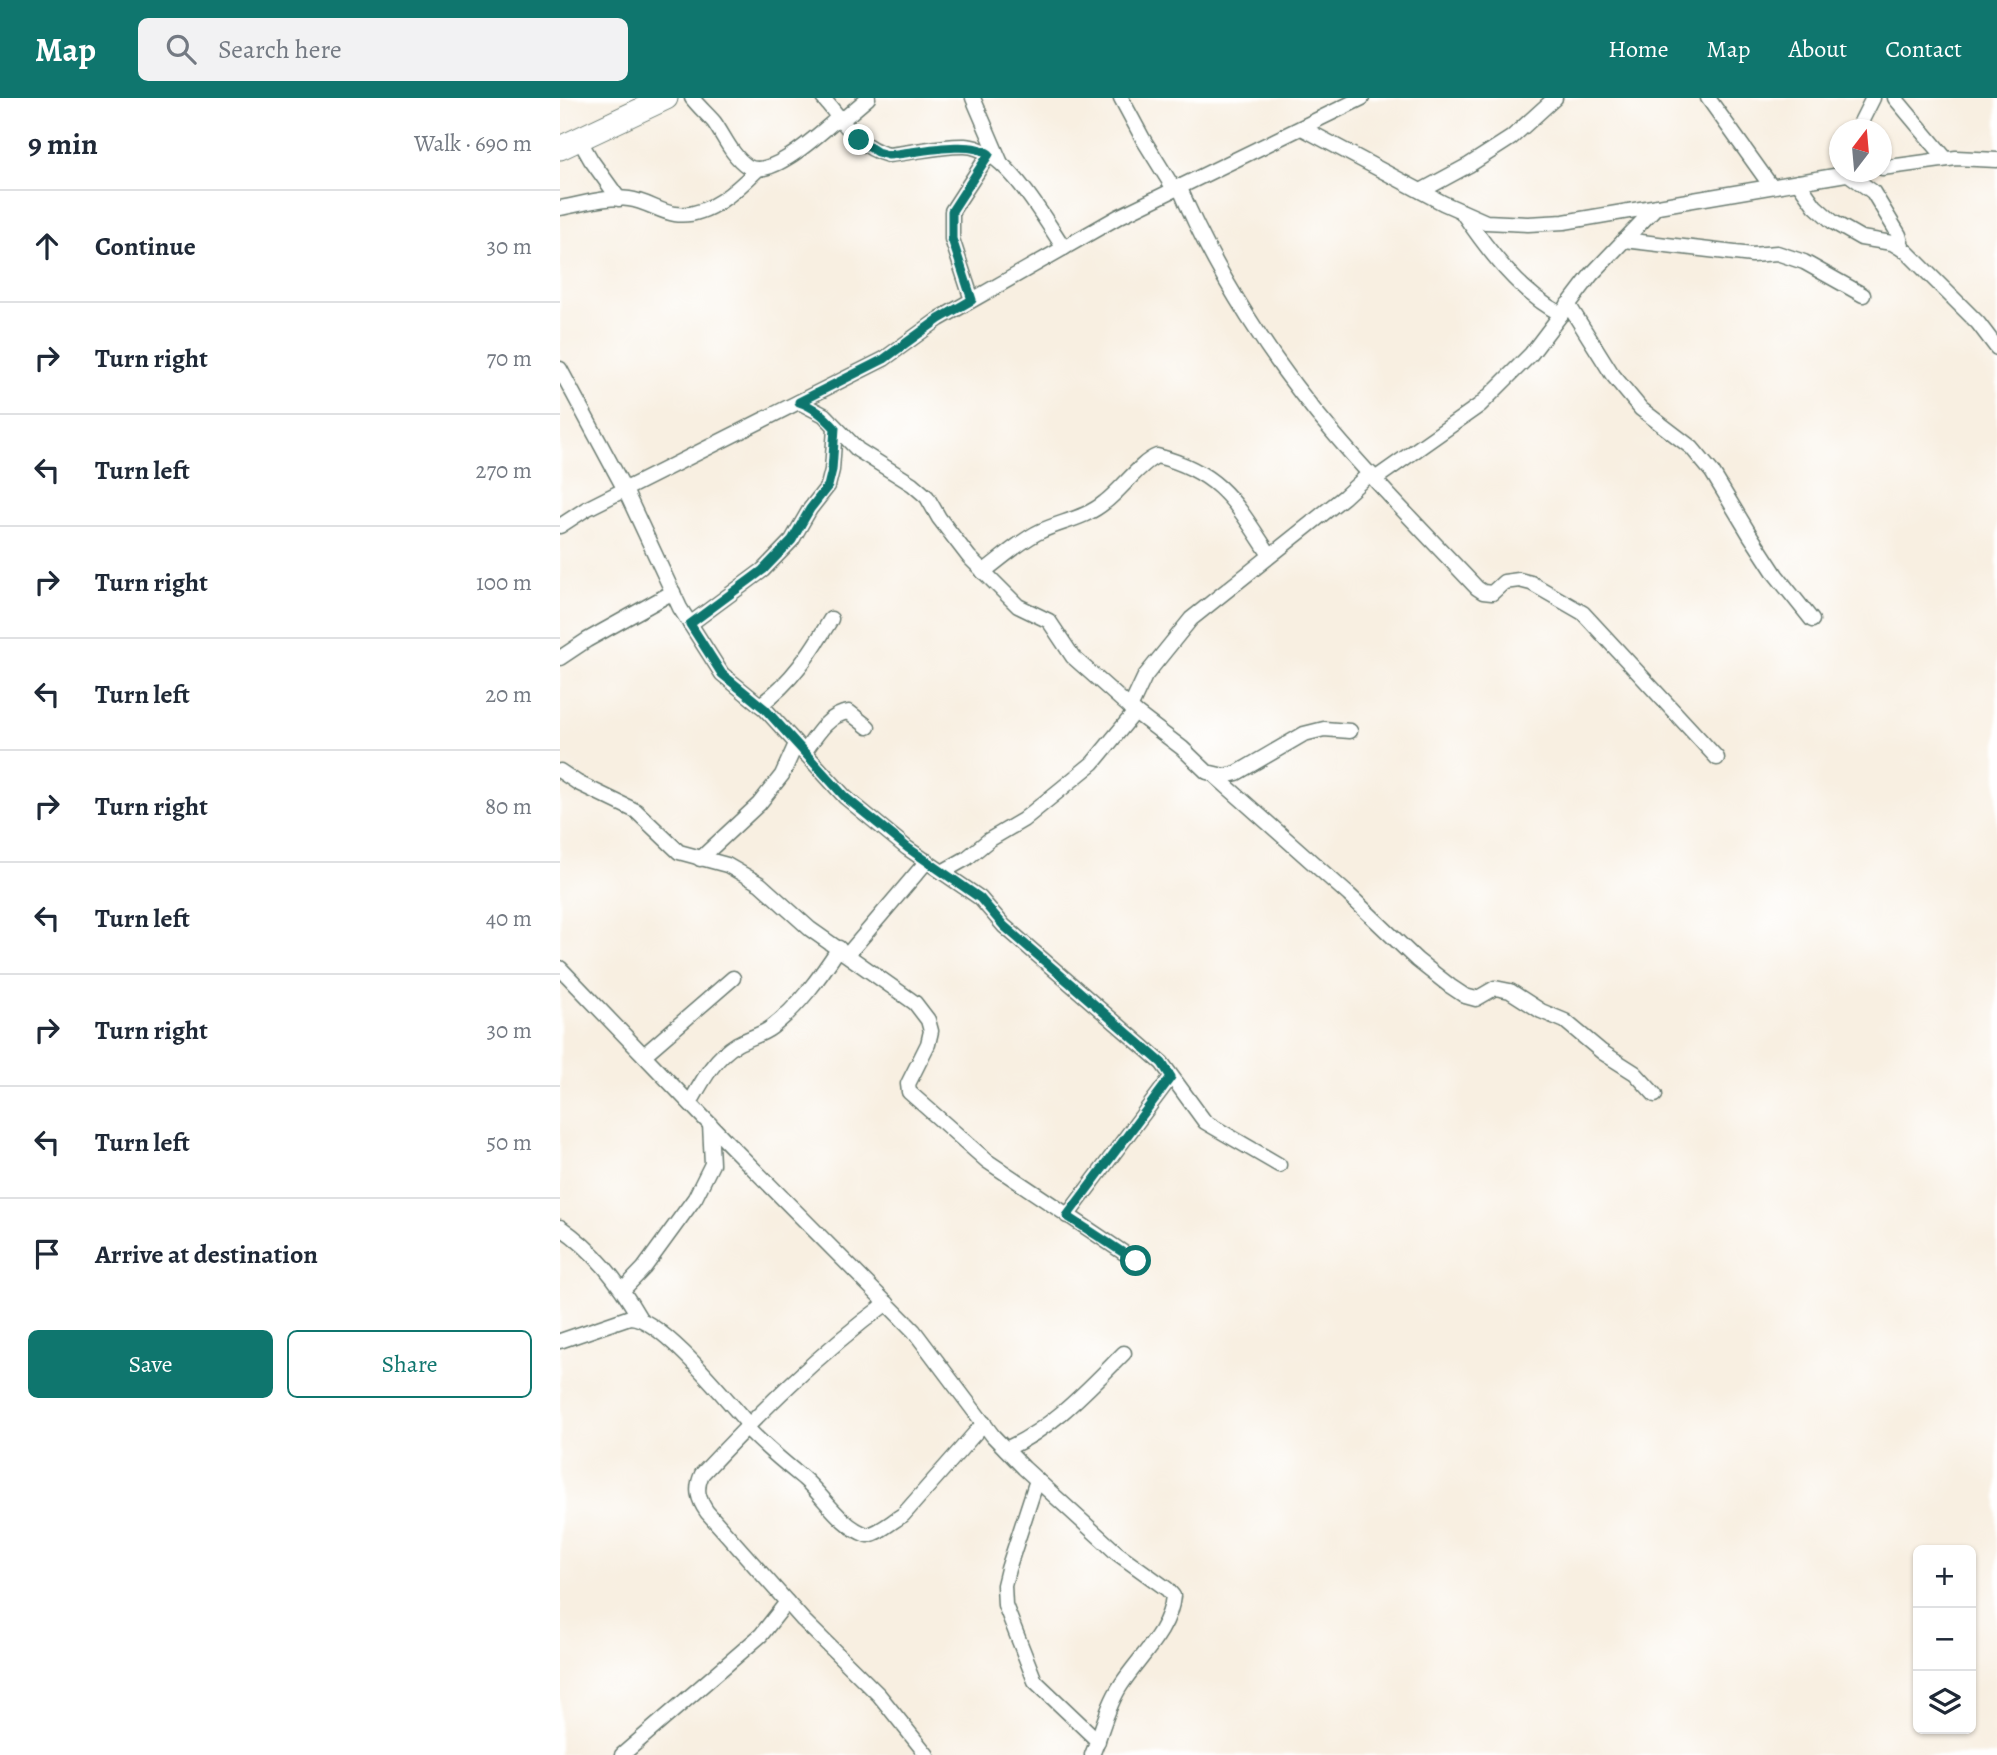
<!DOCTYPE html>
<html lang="en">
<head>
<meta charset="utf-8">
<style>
  :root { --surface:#fff; --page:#f2f2f3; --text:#1f2937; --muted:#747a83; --line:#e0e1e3; --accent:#0f766e }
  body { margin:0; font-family:Alegreya,serif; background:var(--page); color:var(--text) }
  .controls { position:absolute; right:21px; bottom:21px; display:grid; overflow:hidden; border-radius:10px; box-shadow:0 2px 5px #0004 }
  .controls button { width:63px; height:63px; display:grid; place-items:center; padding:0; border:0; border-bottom:2px solid var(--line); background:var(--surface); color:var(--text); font:35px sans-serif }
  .compass { position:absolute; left:1269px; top:21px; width:63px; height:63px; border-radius:50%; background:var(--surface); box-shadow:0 2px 5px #0004; rotate:16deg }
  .stop { position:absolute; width:21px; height:21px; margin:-16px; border:5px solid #0f766e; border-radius:50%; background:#fff }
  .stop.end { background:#0f766e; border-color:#fff; box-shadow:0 2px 7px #0008 }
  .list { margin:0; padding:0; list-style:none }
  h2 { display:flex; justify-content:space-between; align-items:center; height:91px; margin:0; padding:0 28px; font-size:30px }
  h2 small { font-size:23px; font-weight:400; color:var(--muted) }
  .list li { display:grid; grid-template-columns:46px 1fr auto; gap:21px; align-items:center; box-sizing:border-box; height:112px; padding:0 28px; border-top:2px solid var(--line) }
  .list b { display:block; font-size:26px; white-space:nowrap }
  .list em { font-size:23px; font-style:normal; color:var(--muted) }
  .actions { display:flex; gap:14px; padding:21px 28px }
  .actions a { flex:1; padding:16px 0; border:2px solid var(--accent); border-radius:10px; text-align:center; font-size:24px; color:var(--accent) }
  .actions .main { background:var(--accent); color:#fff }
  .icon { flex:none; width:38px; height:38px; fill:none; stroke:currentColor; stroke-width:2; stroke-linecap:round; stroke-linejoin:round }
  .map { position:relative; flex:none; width:1437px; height:1657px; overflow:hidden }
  header { display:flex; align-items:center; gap:42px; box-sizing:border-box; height:98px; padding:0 35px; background:var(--accent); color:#fff }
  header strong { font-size:33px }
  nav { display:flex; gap:38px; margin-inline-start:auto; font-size:24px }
  .search { width:490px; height:63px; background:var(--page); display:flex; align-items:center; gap:18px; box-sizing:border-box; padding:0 24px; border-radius:10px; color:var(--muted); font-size:26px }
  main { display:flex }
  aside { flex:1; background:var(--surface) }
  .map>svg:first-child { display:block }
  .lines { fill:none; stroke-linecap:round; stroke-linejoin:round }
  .minor-casing { stroke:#6b7b71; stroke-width:17 }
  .trunk-casing { stroke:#6b7b71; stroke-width:25 }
  .minor { stroke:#fff; stroke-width:14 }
  .trunk { stroke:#fff; stroke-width:23 }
  .route { stroke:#0f766e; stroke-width:9 }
</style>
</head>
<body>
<header>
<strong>Map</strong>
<div class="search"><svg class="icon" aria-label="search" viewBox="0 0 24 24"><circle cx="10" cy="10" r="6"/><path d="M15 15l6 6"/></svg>Search here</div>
<nav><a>Home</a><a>Map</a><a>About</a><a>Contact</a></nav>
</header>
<main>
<aside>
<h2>9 min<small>Walk · 690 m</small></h2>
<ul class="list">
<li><svg class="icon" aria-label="ahead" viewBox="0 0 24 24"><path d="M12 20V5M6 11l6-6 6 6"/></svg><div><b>Continue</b></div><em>30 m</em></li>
<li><svg class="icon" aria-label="right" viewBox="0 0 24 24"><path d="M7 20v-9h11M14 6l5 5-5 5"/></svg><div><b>Turn right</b></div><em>70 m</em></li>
<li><svg class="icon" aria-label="left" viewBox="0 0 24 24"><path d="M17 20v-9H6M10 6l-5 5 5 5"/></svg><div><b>Turn left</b></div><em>270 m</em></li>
<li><svg class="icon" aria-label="right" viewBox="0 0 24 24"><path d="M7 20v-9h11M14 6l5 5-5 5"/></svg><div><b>Turn right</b></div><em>100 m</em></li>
<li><svg class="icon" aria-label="left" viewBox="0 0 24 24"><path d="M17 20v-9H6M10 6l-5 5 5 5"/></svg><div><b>Turn left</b></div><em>20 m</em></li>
<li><svg class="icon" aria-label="right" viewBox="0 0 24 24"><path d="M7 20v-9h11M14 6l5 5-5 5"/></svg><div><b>Turn right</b></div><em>80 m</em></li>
<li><svg class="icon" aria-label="left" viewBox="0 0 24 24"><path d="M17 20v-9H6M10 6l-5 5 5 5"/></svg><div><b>Turn left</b></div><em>40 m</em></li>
<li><svg class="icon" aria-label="right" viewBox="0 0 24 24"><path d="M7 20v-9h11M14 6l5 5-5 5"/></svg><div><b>Turn right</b></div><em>30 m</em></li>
<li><svg class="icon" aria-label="left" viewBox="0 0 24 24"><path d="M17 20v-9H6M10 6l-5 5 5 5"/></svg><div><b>Turn left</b></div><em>50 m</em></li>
<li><svg class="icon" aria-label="arrive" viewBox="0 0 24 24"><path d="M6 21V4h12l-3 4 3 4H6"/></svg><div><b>Arrive at destination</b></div></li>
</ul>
<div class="actions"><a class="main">Save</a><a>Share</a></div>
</aside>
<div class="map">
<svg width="1437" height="1657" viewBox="0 0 1437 1657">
  <rect width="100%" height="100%" fill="#fff"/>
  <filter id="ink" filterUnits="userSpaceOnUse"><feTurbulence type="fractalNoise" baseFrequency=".0143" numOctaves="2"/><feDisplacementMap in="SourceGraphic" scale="14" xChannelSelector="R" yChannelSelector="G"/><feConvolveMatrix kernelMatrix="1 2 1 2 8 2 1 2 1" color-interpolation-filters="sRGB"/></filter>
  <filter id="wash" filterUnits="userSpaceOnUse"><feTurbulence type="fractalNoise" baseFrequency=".00686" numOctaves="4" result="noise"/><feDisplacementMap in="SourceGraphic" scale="28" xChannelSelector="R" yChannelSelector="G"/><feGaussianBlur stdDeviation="1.57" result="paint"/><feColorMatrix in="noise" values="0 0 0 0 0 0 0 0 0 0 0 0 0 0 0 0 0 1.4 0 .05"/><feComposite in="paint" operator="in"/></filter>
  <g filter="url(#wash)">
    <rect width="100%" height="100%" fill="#f8efe1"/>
  </g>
  <g filter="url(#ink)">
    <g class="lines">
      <g class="minor-casing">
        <g id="minor">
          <path d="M132 0C139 9 147 16 154 24 164 38 172 58 187 68 210 83 260 35 278 20"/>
          <path d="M263 0C283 23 297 49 328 57 353 55 380 47 405 48 445 49 483 119 504 150"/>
          <path d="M413 0 440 63"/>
          <path d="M561 0 583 41 614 91"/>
          <path d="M1148 0 1211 88"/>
          <path d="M1335 0 1386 61"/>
          <path d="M281 23 308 0"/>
          <path d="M742 30 883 105 926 124 968 126 1004 124 1298 74"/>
          <path d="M1297 32 1313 0"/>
          <path d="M19 41 31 62 59 101"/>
          <path d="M1322 70 1396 60 1437 62"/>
          <path d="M1287 75 1313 94 1339 137 1343 152"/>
          <path d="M1238 84 1255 108 1273 124 1301 140 1332 145 1347 154 1418 225 1437 250"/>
          <path d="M619 88C654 173 715 268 775 337 820 390 869 439 917 490L923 494 932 495 944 484 959 482 971 485 1023 515 1157 660"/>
          <path d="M861 93 909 67 951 40 995 0"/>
          <path d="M0 110C23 106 46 98 69 101 86 103 100 114 115 116 147 121 178 91 198 71"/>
          <path d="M902 114C927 151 960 195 1001 216"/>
          <path d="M1064 142 1192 157 1217 155 1244 164 1303 197"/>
          <path d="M412 202 392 141V113L429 56"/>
          <path d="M1008 206 1052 276 1081 311 1132 350 1152 374 1190 437 1216 477 1252 522"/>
          <path d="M0 271 65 392 120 510 162 576 205 611 285 699 347 750 420 800 444 828 602 965 645 1024 719 1067"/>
          <path d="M239 304 264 317 298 352 352 386 367 399 379 420 409 459 458 508 489 523 513 559 575 614 622 650 647 674 664 678 677 675 744 636 764 631 790 633"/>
          <path d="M815 381 920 307 971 256 1031 177 1097 108"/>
          <path d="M0 428 26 411 324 261 379 221 558 119 802 0"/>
          <path d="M423 474C441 461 461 442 481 433 503 423 526 420 545 404 560 393 582 363 597 358 661 374 676 406 710 457"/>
          <path d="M130 526 203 472 232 442 250 411 268 388 272 372 275 330"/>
          <path d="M0 560 27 542 113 494"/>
          <path d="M200 607C232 584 251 554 271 521"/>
          <path d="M570 610 585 578 631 521 784 399 810 375"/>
          <path d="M244 655C255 639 268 616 289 614L308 629"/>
          <path d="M0 673 18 685 76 713 119 754 167 767 200 786 250 831 355 905 368 922 371 933 368 946 348 986 349 994 427 1063 576 1163"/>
          <path d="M654 677 789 797 857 862 890 888 905 898 916 901 935 890 950 893 981 913 1005 923 1042 954 1075 975 1095 997"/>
          <path d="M140 761 199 706 222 677 236 646"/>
          <path d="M384 773 407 760 429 742 463 722 533 665 575 614"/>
          <path d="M288 856 367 763"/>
          <path d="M0 870 166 1043 354 1233 433 1338 464 1370 557 1455 607 1491 613 1498C610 1533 579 1559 561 1587 547 1608 542 1634 532 1657"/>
          <path d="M84 957 173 880"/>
          <path d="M130 1005C143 982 154 960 177 946 188 940 202 937 212 929 239 908 260 879 279 850"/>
          <path d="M507 1118 611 979"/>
          <path d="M0 1129C35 1153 58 1183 79 1219"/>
          <path d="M63 1192 84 1170 135 1100 152 1066 150 1026"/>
          <path d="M327 1205C259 1255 199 1315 142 1376 135 1391 138 1401 147 1414L243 1522 319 1597 367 1657"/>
          <path d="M0 1243 70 1219C101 1220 166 1301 188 1326"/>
          <path d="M186 1329C204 1348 222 1363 243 1380 264 1398 280 1428 307 1437 320 1435 332 1423 343 1417L424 1325"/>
          <path d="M446 1351C494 1329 527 1292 564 1255"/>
          <path d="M477 1382 448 1471 444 1487 445 1507 475 1583 538 1643"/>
          <path d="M62 1657 201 1537 227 1504"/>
        </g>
      </g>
      <g class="trunk-casing">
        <path id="trunk" d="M0 50 106 0"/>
      </g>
      <use href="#minor" class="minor"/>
      <use href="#trunk" class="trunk"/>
    </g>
  </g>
  <g class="lines" filter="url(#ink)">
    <path class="route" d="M299 42 317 54 328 57C354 55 410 41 429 56L392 113V141L412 202 379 221 324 261 239 304C254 309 264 318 275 330L272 372 268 388 250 411 232 442 203 472 130 526 162 576 205 611 285 699 348 750 420 800 444 828 602 965 611 979 507 1118 576 1163"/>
  </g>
</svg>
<div class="controls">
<button>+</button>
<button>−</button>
<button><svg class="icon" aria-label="layers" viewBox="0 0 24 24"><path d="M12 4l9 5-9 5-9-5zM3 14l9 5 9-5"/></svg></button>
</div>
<svg class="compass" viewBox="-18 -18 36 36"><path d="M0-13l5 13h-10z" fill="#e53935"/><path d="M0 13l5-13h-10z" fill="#747a83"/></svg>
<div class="stop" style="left:576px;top:1163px"></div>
<div class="stop end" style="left:299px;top:42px"></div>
</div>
</main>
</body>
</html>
